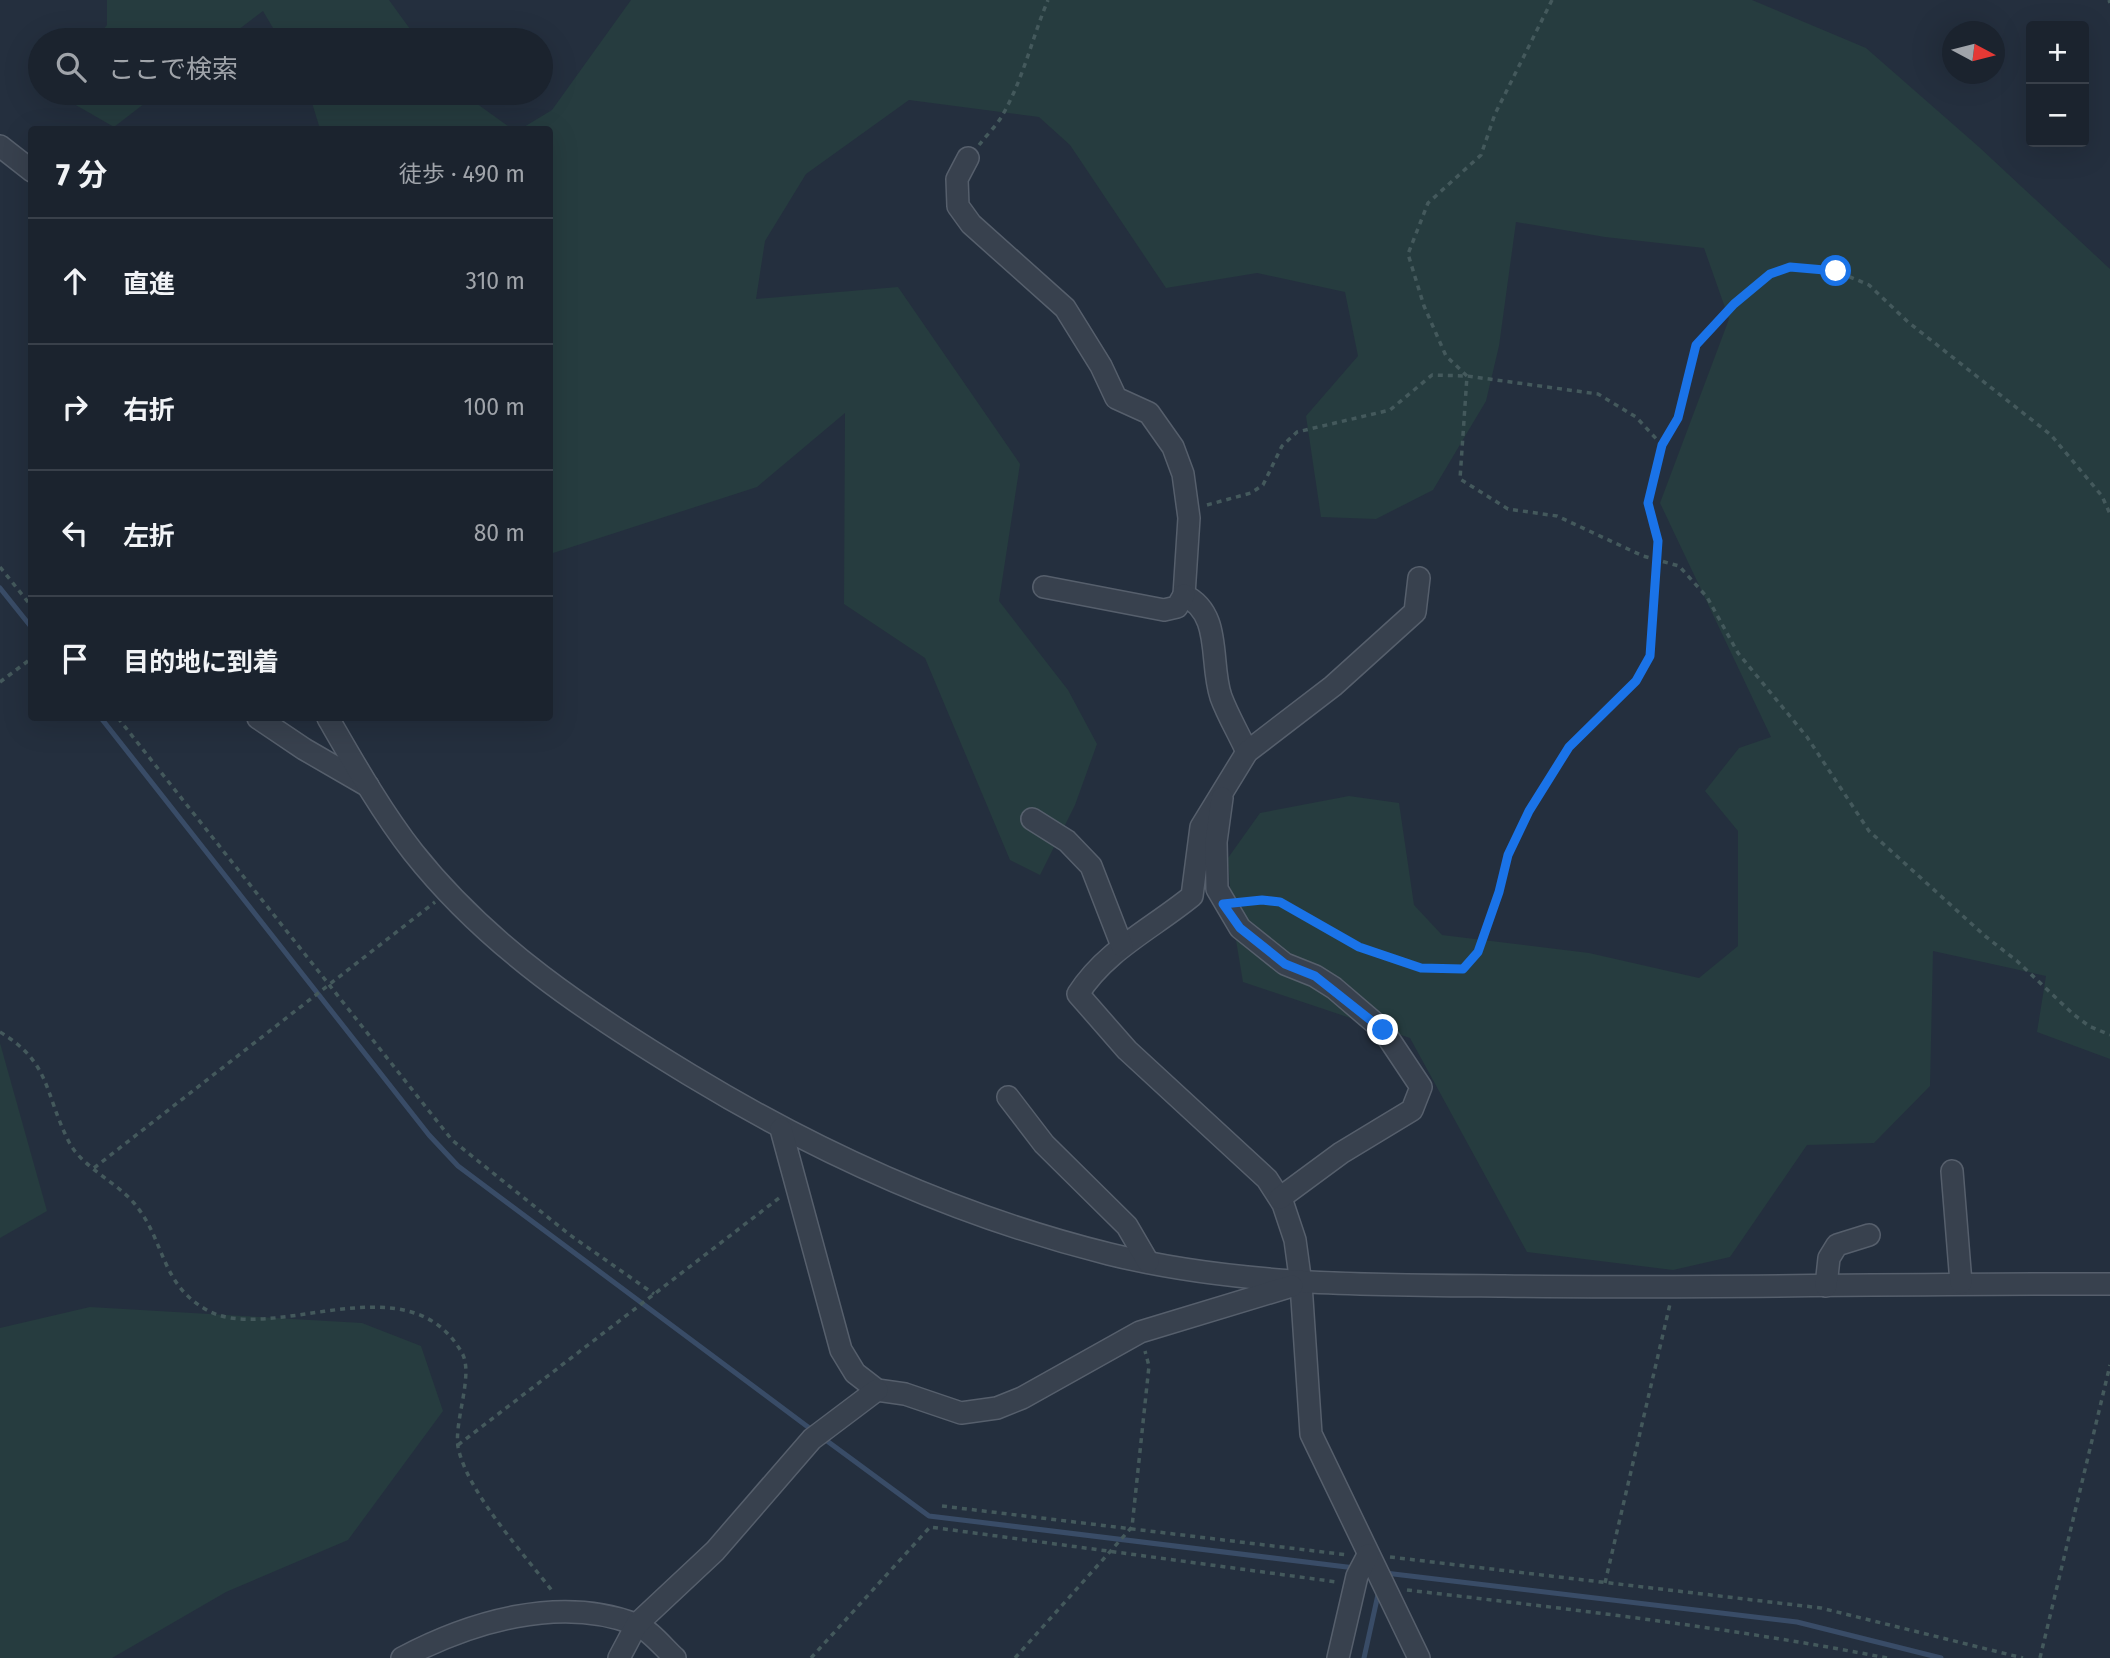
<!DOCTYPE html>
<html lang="ja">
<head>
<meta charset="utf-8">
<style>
  :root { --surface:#1b232e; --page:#282f3a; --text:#f1f3f6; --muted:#a0a4aa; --line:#39404a }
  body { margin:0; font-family:"Fira Sans","Noto Sans JP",sans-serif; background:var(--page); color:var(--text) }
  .controls { position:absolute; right:21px; top:21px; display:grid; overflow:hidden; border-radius:7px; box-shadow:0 7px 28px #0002 }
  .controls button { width:63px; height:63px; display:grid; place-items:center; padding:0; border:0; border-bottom:2px solid var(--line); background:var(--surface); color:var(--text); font:35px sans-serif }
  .compass { position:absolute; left:1942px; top:21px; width:63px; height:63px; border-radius:50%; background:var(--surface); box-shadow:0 7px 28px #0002; rotate:97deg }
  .stop { position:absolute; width:21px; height:21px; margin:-16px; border:5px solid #1a73e8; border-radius:50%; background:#fff }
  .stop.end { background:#1a73e8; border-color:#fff; box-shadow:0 2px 7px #0008 }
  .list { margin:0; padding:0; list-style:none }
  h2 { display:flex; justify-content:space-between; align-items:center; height:91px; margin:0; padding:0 28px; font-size:30px }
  h2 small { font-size:23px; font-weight:400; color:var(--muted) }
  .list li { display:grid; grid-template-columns:46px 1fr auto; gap:21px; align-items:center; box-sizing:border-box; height:126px; padding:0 28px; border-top:2px solid var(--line) }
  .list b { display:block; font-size:26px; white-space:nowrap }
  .list em { font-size:23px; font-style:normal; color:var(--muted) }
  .icon { flex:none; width:38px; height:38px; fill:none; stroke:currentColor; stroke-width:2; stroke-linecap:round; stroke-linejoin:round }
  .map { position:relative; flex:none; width:2110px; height:1658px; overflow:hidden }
  .search { position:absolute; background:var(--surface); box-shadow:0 7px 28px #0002; left:28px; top:28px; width:525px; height:77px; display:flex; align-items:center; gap:18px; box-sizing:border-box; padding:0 24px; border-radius:38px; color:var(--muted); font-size:26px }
  .panel { position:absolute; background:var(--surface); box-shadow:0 7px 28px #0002; left:28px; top:126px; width:525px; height:595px; border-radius:7px }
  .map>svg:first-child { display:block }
  .green { fill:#263c3f }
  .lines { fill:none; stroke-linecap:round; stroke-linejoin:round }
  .stream { stroke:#394c67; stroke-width:5 }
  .minor-casing { stroke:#565f6c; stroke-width:24 }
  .path { stroke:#44595c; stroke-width:3.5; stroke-dasharray:5 5; stroke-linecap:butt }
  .minor { stroke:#38414e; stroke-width:21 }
  .route { stroke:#1a73e8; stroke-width:9 }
</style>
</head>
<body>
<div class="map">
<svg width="2110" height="1658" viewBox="0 0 2110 1658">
  <rect width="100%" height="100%" fill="#242f3e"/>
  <g class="green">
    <path d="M107 0H389L418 40H280L263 11 225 40H95L107 25Z"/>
    <path d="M631 0H1752L1866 48 1979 147 2110 269V1059L2037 1032 2046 976 1933 951 1930 1086 1874 1143 1807 1145 1730 1257 1673 1270 1527 1252 1410 1038 1243 982 1232 916 1228 858 1260 813 1349 796 1399 803 1414 905 1442 935 1589 953 1699 978 1738 946V831L1705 791 1739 748 1771 737 1660 503 1729 319 1704 248 1605 237 1516 222 1499 346 1486 401 1433 490 1376 519 1321 517 1306 416 1358 356 1345 292 1257 273 1166 288 1070 145 1039 117 909 100 806 174 765 241 756 299 898 287 1020 464 999 601 1068 690 1097 744 1075 805 1040 875 1010 860 925 658 844 604 845 413 757 487 550 554V130H519L552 110Z"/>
    <path d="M55 93H158L114 127Z"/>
    <path d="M309 93H462L512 129H320Z"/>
    <path d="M0 1043 47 1211 0 1238Z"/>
    <path d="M90 1307 362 1323 421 1346 443 1411 348 1540 226 1592 112 1658H0V1328Z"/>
  </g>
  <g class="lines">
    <g class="stream">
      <path d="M0 588 32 628"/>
      <path d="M101 718 429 1135 458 1166 812 1430"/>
      <path d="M823 1438 929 1516 1355 1568"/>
      <path d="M1385 1573 1797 1622 1941 1658"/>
      <path d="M1364 1658 1379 1590"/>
    </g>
    <g class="minor-casing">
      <g id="minor">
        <path d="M0 146 32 171"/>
        <path d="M968 158 957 179 958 206 971 224 1065 308 1101 366 1116 398 1149 413 1173 447 1183 474 1189 518 1184 595C1223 614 1209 662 1221 697 1228 716 1239 734 1247 752"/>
        <path d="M1419 578 1415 612 1333 686 1247 752 1201 827 1192 896C1153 928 1106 950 1078 994L1127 1050 1267 1179 1283 1204 1295 1240 1301 1284 1311 1434 1419 1658"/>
        <path d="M1044 587 1164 610 1177 607 1184 595"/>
        <path d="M258 718 304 749 368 786"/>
        <path d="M328 718C354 763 381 811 413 852 488 947 588 1013 690 1075 820 1154 960 1217 1109 1254 1238 1286 1371 1285 1504 1286 1706 1289 1908 1283 2110 1284"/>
        <path d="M1222 798 1216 842 1217 889 1240 928 1285 964 1315 976 1334 988 1383 1030 1421 1087 1412 1110 1341 1153 1280 1198"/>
        <path d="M1032 819 1067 841 1091 866 1122 946"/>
        <path d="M1008 1097 1044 1144 1127 1226 1148 1262"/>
        <path d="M781 1129 841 1350 855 1373 877 1390 905 1394 961 1413 997 1408 1022 1398 1140 1332 1292 1286"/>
        <path d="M1952 1171 1961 1283"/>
        <path d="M1826 1286 1829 1258 1837 1245 1869 1235"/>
        <path d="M402 1658C470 1622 559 1595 635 1624 649 1629 664 1648 675 1658"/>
        <path d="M619 1658 637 1624 715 1551 812 1439 877 1390"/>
        <path d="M1338 1658 1357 1576 1368 1555"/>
      </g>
    </g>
    <g class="path">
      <path d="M1552 0 1495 114 1481 155 1428 203 1408 254 1424 306 1446 356 1467 376 1460 479 1508 509 1557 516 1643 556 1679 566 1707 597 1738 653 1807 737 1869 831 1985 936 2017 961 2073 1014 2089 1026 2110 1035"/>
      <path d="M2109 0 2110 3"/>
      <path d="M979 145C986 136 996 126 1002 116 1023 80 1032 38 1048 0"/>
      <path d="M1207 505 1251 493 1263 485 1282 446 1297 432 1390 410 1432 375 1467 376 1598 394 1636 417 1662 445"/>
      <path d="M0 567 32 607"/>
      <path d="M0 682 32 658"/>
      <path d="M118 718 452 1140 570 1235 654 1294"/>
      <path d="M1244 902C1293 897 1316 927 1358 947 1390 962 1427 972 1463 969L1478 952 1499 892 1508 855 1529 811 1569 747 1636 681 1650 656 1658 541 1648 503 1662 445 1678 418 1696 345 1734 304 1770 274 1790 267 1836 271 1869 285 1908 322 2051 435 2102 496 2110 514"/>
      <path d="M0 1032C51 1063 44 1092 68 1140 80 1166 115 1181 133 1202 165 1238 159 1282 205 1309 269 1348 408 1257 462 1353 474 1374 454 1421 458 1447 467 1492 524 1554 553 1592"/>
      <path d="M94 1168 435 902"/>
      <path d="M458 1445 779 1198"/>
      <path d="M942 1506 1348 1555"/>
      <path d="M1390 1557 1821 1608 2023 1658"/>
      <path d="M1605 1583 1670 1304"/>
      <path d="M1407 1590C1568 1609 1728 1627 1887 1658"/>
      <path d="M811 1658 930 1527 1337 1582"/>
      <path d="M1015 1658 1132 1527 1149 1366 1145 1351"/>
      <path d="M2040 1658 2110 1365"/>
    </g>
    <use href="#minor" class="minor"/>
  </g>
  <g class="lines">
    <path class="route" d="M1383 1030 1315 976 1285 964 1240 928 1223 904 1262 900 1280 902 1359 947 1421 968 1463 969 1478 952 1499 892 1508 855 1529 811 1569 747 1636 681 1650 656 1658 541 1648 503 1662 445 1678 418 1696 345 1734 304 1770 274 1790 267 1836 271"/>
  </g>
</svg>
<div class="controls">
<button>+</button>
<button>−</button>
</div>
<svg class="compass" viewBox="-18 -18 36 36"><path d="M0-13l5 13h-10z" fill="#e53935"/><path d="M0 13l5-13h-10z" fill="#a0a4aa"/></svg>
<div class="stop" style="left:1836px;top:271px"></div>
<div class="stop end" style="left:1383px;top:1030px"></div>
<div class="search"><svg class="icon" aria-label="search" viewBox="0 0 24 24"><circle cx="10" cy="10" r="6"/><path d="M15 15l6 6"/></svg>ここで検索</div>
<section class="panel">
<h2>7 分<small>徒歩 · 490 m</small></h2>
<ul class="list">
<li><svg class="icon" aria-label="ahead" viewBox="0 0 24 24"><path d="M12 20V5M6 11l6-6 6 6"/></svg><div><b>直進</b></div><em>310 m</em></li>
<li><svg class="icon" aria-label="right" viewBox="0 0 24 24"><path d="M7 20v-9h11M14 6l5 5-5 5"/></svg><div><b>右折</b></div><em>100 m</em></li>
<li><svg class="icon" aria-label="left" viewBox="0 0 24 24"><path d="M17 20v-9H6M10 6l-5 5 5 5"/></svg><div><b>左折</b></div><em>80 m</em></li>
<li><svg class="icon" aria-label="arrive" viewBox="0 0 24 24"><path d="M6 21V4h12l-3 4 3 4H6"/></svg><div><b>目的地に到着</b></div></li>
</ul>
</section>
</div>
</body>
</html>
